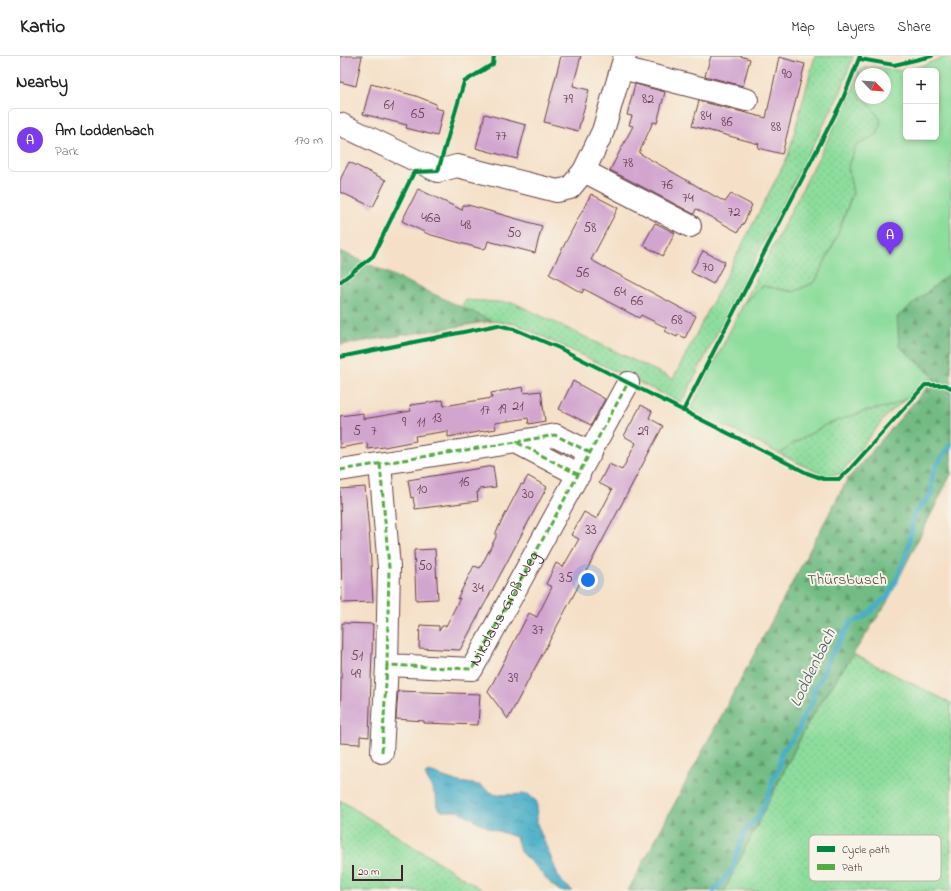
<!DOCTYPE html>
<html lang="en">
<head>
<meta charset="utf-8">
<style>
  :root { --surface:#fff; --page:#f2f2f2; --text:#222; --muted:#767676; --line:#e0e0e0; --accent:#7c3aed }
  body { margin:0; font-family:"Indie Flower",sans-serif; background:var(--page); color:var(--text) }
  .controls { position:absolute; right:12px; top:12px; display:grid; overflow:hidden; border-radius:6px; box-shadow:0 2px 6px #0003 }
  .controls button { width:36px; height:36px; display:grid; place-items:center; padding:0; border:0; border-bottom:1px solid var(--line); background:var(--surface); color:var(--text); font:20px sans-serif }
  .compass { position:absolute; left:515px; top:12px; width:36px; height:36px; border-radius:50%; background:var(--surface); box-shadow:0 2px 6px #0003; rotate:115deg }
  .scale { position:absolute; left:12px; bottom:10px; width:51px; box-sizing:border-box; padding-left:4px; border:2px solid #4a1f2b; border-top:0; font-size:11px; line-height:14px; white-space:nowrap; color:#4a1f2b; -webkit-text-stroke:3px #f7f3e8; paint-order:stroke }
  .you { position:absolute; left:248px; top:524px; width:14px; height:14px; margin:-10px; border:3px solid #fff; border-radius:50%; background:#1a73e8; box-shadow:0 0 0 6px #1a73e833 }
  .badge { display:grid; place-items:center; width:26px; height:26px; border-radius:50%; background:var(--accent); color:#fff; font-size:13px; font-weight:700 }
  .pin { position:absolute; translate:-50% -33px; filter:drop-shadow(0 1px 2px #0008) }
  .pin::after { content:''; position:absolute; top:21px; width:14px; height:12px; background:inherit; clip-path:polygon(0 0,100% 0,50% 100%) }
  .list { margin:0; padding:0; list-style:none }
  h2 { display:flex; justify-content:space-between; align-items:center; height:52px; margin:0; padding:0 16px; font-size:17px }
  h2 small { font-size:13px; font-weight:400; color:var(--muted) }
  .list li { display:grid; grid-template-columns:26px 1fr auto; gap:12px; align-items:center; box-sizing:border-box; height:64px; margin:0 8px 8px; padding:0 8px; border:1px solid var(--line); border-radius:6px }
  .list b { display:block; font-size:15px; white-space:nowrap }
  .list p { margin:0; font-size:13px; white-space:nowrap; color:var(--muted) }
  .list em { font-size:13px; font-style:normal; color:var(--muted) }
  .map { position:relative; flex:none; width:611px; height:835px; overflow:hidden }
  header { display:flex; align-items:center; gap:24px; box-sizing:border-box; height:56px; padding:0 20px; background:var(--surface); border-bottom:1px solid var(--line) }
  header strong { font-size:19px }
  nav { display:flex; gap:22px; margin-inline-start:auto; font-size:14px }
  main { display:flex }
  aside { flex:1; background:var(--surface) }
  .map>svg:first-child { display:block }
  .grass { fill:url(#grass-dots); stroke:#6c7e64 }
  .forest { fill:url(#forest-firs); stroke:#5e6e58 }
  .park { fill:#8ddd9c; stroke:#6c7e64; fill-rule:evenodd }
  .water { fill:url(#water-ripples); stroke:#496679 }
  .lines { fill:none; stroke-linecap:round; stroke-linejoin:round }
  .stream { stroke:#48aec7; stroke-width:5 }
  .building { fill:#d2a5cf }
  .minor-casing { stroke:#643c42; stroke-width:24 }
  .minor { stroke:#fff; stroke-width:22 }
  .quiet { stroke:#57aa44; stroke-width:3; stroke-dasharray:6 3; stroke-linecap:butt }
  .cycleway-casing { stroke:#f7f3e8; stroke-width:6 }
  .cycleway { stroke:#00873e; stroke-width:4 }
  .labels { text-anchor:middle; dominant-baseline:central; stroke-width:4; stroke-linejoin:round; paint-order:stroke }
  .number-label { font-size:14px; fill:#6c4054 }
  .park-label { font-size:16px; fill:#5b4e47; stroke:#f7f3e8 }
  .street-label { font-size:16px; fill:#4a1f2b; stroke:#f7f3e8 }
  .water-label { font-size:17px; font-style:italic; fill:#495869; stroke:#f7f3e8 }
  .key { fill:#f7f3e8; stroke:#c3b3af; stroke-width:1 }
  .key-label { font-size:11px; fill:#4a1f2b }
</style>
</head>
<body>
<header>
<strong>Kartio</strong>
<nav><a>Map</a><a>Layers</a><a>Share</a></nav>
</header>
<main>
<aside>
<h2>Nearby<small></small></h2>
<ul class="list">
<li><span class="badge">A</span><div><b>Am Loddenbach</b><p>Park</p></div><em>170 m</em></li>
</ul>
</aside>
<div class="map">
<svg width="611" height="835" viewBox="0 0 611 835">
  <defs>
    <pattern id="grass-dots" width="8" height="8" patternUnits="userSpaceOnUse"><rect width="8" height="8" fill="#8ddd9c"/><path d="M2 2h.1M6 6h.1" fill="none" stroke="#7bbd87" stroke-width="1.8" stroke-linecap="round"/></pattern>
    <pattern id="forest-firs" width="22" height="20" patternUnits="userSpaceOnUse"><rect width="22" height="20" fill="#72bc84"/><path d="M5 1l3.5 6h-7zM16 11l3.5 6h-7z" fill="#60986c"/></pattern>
    <pattern id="water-ripples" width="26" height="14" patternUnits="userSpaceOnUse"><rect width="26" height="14" fill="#48aec7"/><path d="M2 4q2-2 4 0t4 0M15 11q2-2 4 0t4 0" fill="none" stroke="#3e8da2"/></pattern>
  </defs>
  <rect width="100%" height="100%" fill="#f7f3e8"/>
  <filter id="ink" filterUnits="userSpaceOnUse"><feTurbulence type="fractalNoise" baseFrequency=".025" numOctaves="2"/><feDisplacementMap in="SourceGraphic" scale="8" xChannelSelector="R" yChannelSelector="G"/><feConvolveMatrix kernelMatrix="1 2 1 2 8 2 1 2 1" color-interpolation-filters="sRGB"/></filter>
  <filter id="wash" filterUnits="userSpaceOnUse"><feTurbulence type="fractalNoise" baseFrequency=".012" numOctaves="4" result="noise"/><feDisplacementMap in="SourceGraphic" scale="16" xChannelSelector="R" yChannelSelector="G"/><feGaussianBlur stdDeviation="0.9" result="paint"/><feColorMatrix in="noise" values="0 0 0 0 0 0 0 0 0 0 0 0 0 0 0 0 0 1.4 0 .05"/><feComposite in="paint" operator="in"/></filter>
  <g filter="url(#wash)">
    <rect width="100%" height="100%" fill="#f5e0c7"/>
    <g class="grass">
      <path d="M475 0H513L501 35 346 338 340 346 176 268 152 265 121 252 125 244 174 247 333 323 448 100Z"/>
      <path d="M519 15 521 42H525L541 64 538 78 516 90 508 110 513 136 496 183 475 226 454 236 423 230 403 249 511 38Z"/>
      <path d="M568 341 546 360 500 418 485 420 440 398 451 389 485 369 525 355 551 350Z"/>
      <path d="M513 598 611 647V835H384L469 665Z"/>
      <path d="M0 744 144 835H0Z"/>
    </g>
    <g class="forest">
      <path d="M0 195 152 265 0 289Z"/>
      <path d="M611 216V418L546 548 469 665 384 835H288L507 424 595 322 559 290 557 261Z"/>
    </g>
    <path class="park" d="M611 0V216L557 261 559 290 595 322 581 326 568 341 551 350 525 355 485 369 451 389 440 398 351 353 403 249 423 230 454 236 475 226 496 183 513 137 508 110 516 90 538 78 541 64 525 42H545V18H521V33L519 15C531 7 546 14 559 14 579 14 593 3 611 0ZM566 15H596V81H566Z"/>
    <path class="water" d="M89 716 119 726 139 729 156 739 188 738 197 746V768L218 819 223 827 233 835H220L211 828 196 811 180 796 176 781 149 772 119 755H102L97 751 96 741 85 718Z"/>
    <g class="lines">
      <path class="stream" d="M374 835 392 814 404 776 418 762 432 730 433 721 439 713 441 697 459 674 464 658 472 648 474 633 481 623 489 602 511 566 523 562 548 540 556 525 568 493 574 458 592 437C588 418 601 403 611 388"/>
    </g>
    <g id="blocks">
      <g class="building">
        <path d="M0 0H22L16 30 0 26Z"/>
        <path d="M221 0H241L233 30 249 34 238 75 204 66Z"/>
        <path d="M371 0H400L410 3 403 30 365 20Z"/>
        <path d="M439 1 465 8 442 98 418 92 419 88 352 70 359 45 426 62Z"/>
        <path d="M31 28 76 40 96 48 95 52 103 54 97 80 66 72 67 69 23 58Z"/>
        <path d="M295 28 325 36 317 67 313 66 299 97 385 146 391 138 412 149 403 169 402 168 398 176 356 153 354 158 270 114 293 70 289 69 292 60 287 59Z"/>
        <path d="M145 58 186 69 177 103 136 92Z"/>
        <path d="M9 106 46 124 33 151 0 136V124Z"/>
        <path d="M78 133 122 154 123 149H128L202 170 195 197 148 185 146 192 142 193 88 178 62 165Z"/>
        <path d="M251 138 278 152 251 204 356 260 345 282 338 278 337 281 325 275 327 272 301 259 299 262 244 233 242 237 209 218Z"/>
        <path d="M315 167 335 177 323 200 303 189Z"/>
        <path d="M363 195 385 206 373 228 351 216Z"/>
        <path d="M233 325 265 343 251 369 219 353Z"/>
        <path d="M183 331 184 337 201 335 205 365 189 368 188 362 155 367 156 373 108 381V375L75 380 76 385 44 391 28 393 27 387 0 392V360L23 357V363L71 355 70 349 86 347 103 344 104 350 152 342 151 337Z"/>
        <path d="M301 349 312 355 309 362 323 370 168 663 148 636 189 557 197 561 212 531 206 528 216 507 223 511 239 483 231 479 244 456 257 463 272 434 259 427 269 408 282 414 296 387 284 380Z"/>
        <path d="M153 410 156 431 139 433V436H137L138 445 75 453 73 441 71 442 68 424Z"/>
        <path d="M188 420 207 431 120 594 79 592 80 569 99 570V575L102 570H106L120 542 117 543 134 510 140 512 156 481V476L181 428 183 429Z"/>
        <path d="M25 431 30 487 33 546 2 547 0 433Z"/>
        <path d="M95 493 98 543 76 544 74 494Z"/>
        <path d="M2 567 33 568 29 681 20 680V688L0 687Z"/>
        <path d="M58 635 140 638 138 669 84 667V665L56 663Z"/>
      </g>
    </g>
  </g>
  <g filter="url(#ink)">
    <use href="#blocks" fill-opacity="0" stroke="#643c42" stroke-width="1"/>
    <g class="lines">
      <g class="minor-casing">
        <g id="minor">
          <path d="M282 12 407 44"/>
          <path d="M0 68 98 115 117 110 217 135 230 132 244 115 263 75 285 0"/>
          <path d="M244 115 350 170"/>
          <path d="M176 386 215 379 251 397"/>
          <path id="s1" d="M40 408 49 511 47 609 132 613 288 327"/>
          <path d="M0 414 176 386 239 419"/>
          <path d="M42 696 47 609"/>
        </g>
      </g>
      <use href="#minor" class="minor"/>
      <g class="quiet">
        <path d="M176 386 215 379 251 397"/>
        <path d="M40 408 49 511 47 609 132 613 288 327"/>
        <path d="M0 414 176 386 239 419"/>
        <path d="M42 696 47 609"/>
      </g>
      <g class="cycleway-casing">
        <g id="cycleway">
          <path d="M520 3 554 9 592 0"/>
          <path d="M0 226 33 200 74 116 98 115 124 26 153 8 154 0"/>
          <path d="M0 301 158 269 174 273 219 292 467 417 484 423H499L509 414 585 329H605L611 332"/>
          <path d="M343 355 502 45 520 0"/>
        </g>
      </g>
      <use href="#cycleway" class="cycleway"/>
    </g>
  </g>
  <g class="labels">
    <g class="number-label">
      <text x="447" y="18">90</text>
      <text x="228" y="43">79</text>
      <text x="308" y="43">82</text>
      <text x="49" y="49">61</text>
      <text x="78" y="58">65</text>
      <text x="366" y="60">84</text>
      <text x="387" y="66">86</text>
      <text x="436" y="71">88</text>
      <text x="161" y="80">77</text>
      <text x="288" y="107">78</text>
      <text x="327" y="129">76</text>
      <text x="348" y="142">74</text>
      <text x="394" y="156">72</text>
      <text x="91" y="162">46a</text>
      <text x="126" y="169">48</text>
      <text x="250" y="172">58</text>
      <text x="174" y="177">50</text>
      <text x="368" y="211">70</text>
      <text x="242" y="217">56</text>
      <text x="280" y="236">64</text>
      <text x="297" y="245">66</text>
      <text x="337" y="264">68</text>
      <text x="178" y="350">21</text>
      <text x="162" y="353">19</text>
      <text x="145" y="354">17</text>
      <text x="97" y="362">13</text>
      <text x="64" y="366">9</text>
      <text x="81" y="366">11</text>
      <text x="17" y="375">5</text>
      <text x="34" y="375">7</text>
      <text x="303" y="375">29</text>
      <text x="124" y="426">16</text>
      <text x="82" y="433">10</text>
      <text x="188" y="438">30</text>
      <text x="251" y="474">33</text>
      <text x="85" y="510">50</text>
      <text x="226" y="522">35</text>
      <text x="138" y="532">34</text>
      <text x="198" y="574">37</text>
      <text x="17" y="600">51</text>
      <text x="16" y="618">49</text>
      <text x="173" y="622">39</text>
    </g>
    <g class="park-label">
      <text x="507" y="524">Thürsbusch</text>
    </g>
    <g class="street-label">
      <text stroke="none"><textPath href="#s1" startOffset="355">Nikolaus-Groß-Weg</textPath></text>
    </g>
    <g class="water-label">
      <text transform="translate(473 612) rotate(-64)">Loddenbach</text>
    </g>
  </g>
  <rect x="469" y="779" width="132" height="46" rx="6" class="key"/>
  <rect x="477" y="790" width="18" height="6" fill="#00873e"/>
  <rect x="477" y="808" width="18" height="6" fill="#57aa44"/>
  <g class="key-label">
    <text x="502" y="797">Cycle path</text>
    <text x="502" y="815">Path</text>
  </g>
</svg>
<div class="controls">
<button>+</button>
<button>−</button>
</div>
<svg class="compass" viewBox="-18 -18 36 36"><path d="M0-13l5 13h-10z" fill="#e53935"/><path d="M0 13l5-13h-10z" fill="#767676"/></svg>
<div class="scale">20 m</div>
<div class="you"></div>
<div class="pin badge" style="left:550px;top:199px">A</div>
</div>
</main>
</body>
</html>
